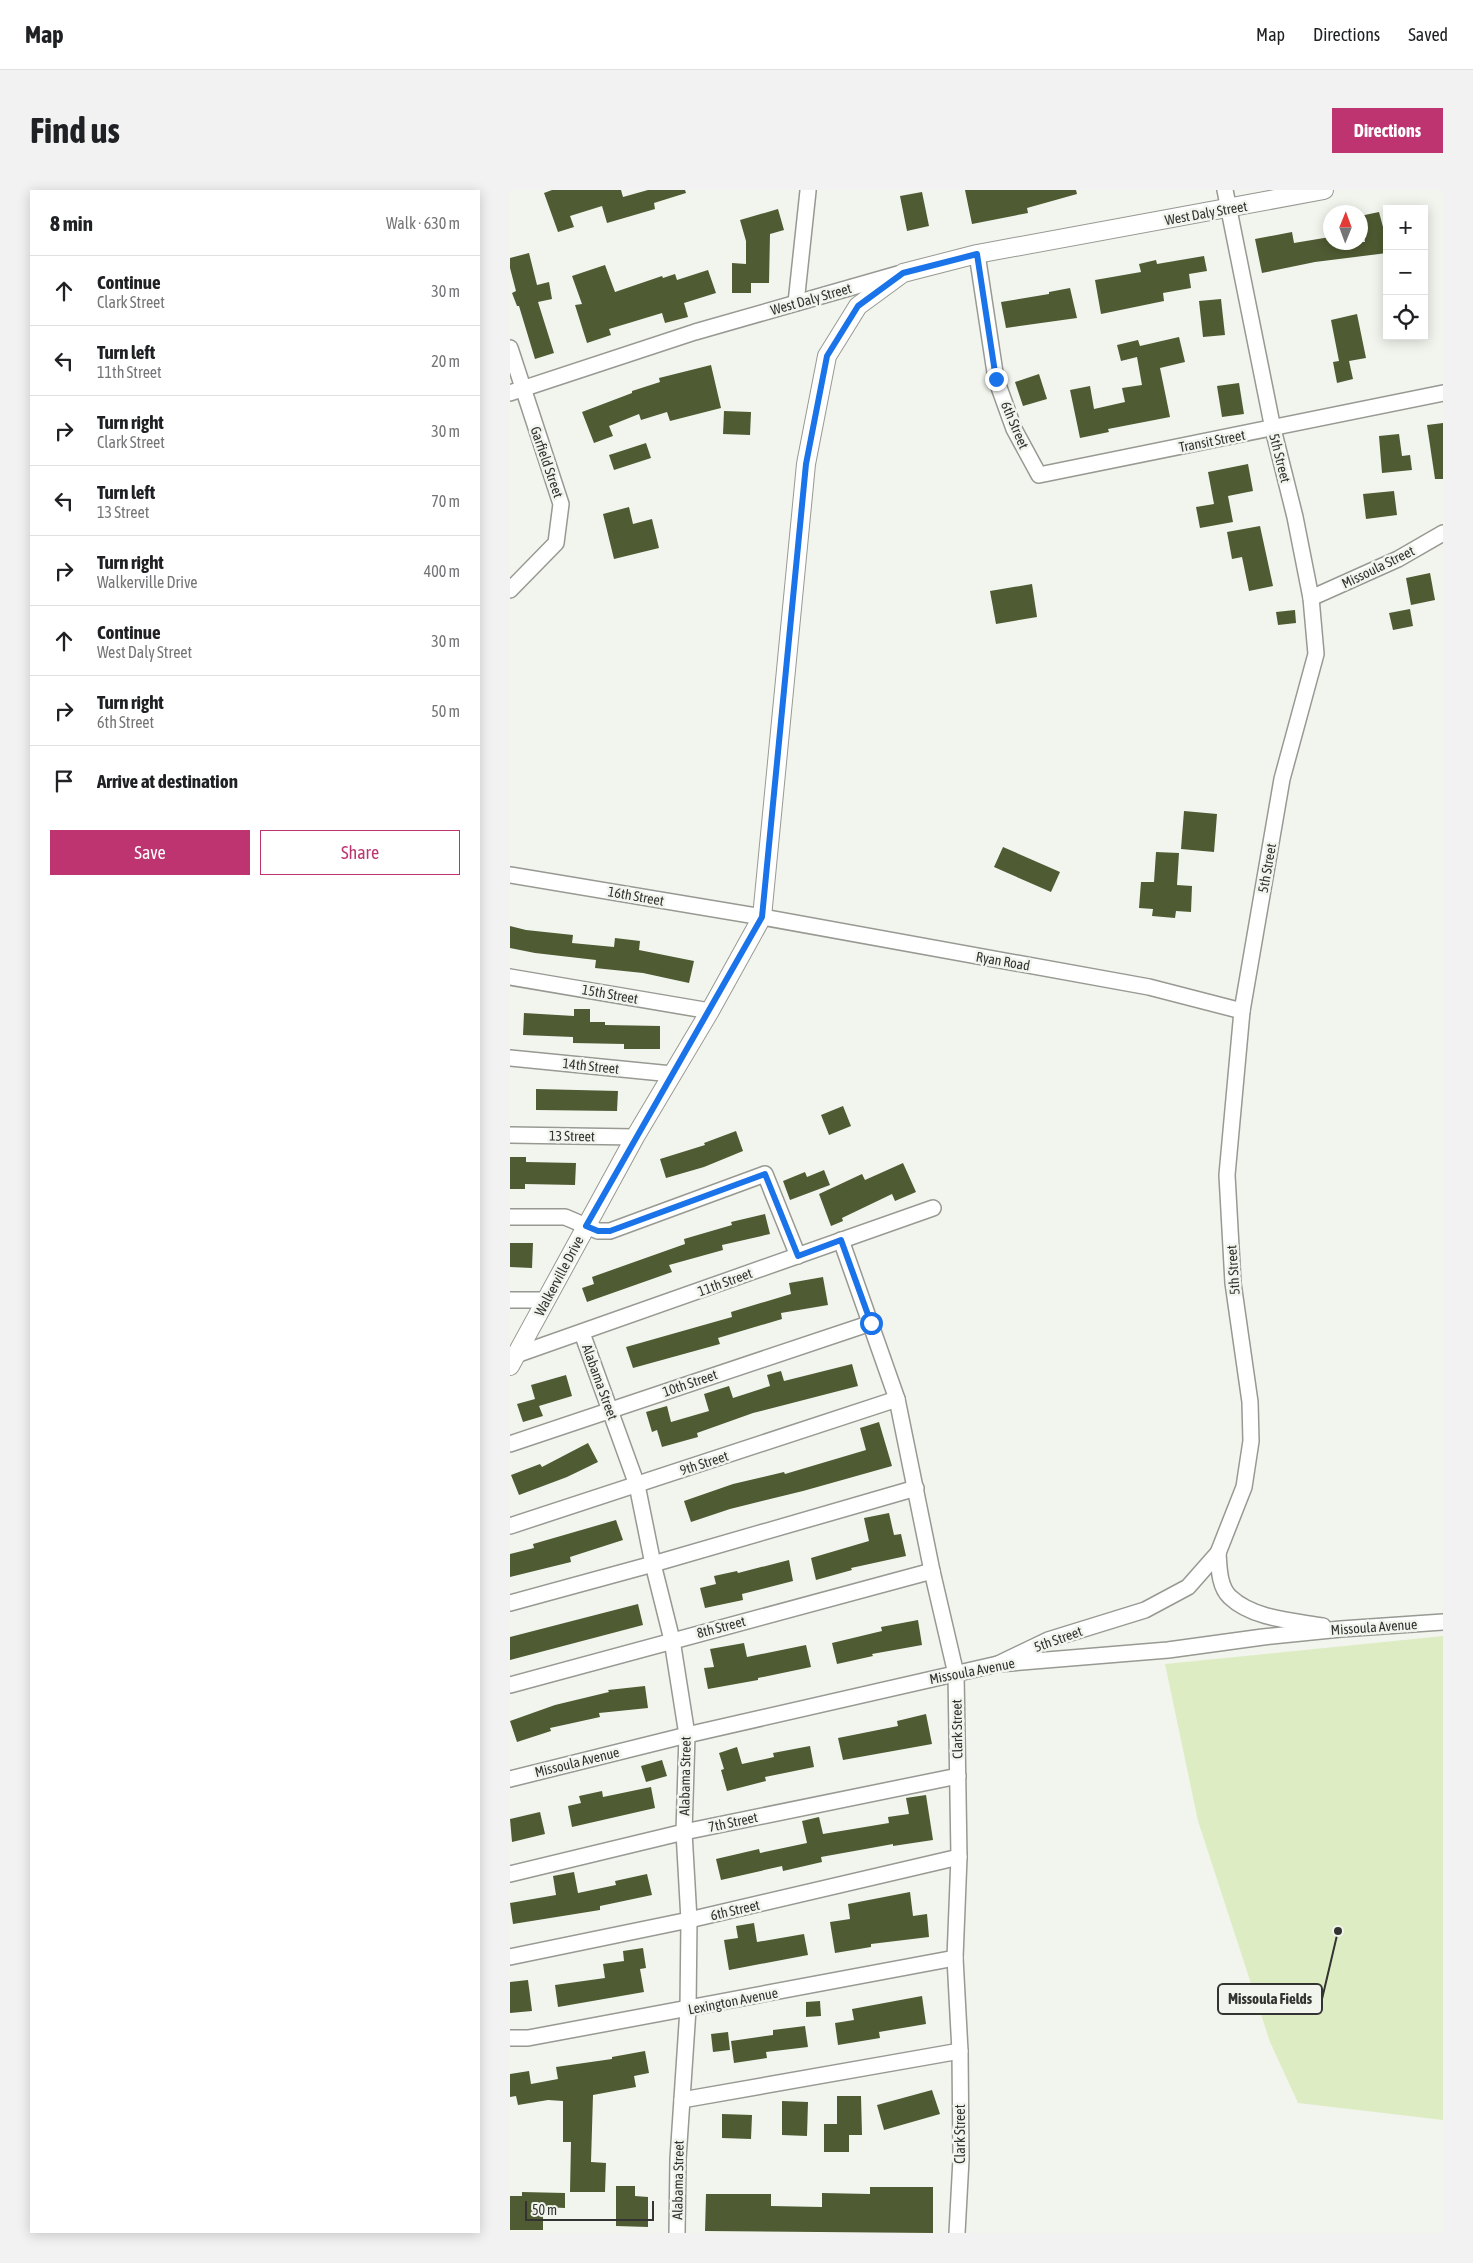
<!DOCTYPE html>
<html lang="en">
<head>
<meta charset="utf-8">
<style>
  :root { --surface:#fff; --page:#f2f2f2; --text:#202124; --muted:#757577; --line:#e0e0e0; --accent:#bd3471 }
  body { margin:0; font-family:"Asap Condensed",sans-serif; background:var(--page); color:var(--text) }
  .controls { position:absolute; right:15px; top:15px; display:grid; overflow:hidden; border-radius:0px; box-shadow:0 2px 12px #0003 }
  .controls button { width:45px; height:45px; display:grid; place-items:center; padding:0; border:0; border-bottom:1px solid var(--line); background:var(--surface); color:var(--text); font:25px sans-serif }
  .compass { position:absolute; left:813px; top:15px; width:45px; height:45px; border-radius:50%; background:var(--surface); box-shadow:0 2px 12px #0003; rotate:1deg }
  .scale { position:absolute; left:15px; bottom:12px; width:129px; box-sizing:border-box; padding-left:5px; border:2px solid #333431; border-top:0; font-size:14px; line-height:18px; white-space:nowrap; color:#333431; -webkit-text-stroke:4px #f2f5ee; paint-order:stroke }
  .stop { position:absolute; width:15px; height:15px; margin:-11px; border:4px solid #1a73e8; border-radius:50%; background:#fff }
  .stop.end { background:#1a73e8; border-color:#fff; box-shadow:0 1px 5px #0008 }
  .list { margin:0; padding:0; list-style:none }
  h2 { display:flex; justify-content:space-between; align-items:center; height:65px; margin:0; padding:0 20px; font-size:21px }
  h2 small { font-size:16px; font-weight:400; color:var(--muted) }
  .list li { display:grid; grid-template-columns:32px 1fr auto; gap:15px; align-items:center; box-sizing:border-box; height:70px; padding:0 20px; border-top:1px solid var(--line) }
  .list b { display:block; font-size:19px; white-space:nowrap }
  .list p { margin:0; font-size:16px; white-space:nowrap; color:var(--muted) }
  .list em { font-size:16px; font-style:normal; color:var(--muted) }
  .actions { display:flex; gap:10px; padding:15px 20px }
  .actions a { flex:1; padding:11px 0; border:1px solid var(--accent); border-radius:0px; text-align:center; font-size:18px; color:var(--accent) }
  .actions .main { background:var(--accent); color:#fff }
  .icon { flex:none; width:28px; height:28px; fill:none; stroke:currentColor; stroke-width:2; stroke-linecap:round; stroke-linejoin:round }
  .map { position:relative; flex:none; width:933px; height:2043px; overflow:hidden; border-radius:0px }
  header { display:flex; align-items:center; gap:30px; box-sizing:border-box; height:70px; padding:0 25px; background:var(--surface); border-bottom:1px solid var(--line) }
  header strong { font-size:24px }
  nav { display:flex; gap:28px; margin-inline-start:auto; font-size:18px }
  .intro { display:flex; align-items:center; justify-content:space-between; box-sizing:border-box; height:120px; padding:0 30px }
  h1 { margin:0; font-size:35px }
  .button { padding:12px 22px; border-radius:0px; background:var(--accent); color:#fff; font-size:18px; font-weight:700 }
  main { display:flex; gap:30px; padding:0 30px }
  aside { flex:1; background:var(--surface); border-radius:0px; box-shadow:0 2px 12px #0003 }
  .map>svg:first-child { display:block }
  .green { fill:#deecc4 }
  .building { fill:#4f5b32 }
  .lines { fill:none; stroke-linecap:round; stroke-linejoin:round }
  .minor-casing { stroke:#979992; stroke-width:18 }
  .tertiary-casing { stroke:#979992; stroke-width:20 }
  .minor { stroke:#fff; stroke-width:15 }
  .tertiary { stroke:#fff; stroke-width:18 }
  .route { stroke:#1a73e8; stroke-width:6 }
  .labels { text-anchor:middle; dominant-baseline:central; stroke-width:5; stroke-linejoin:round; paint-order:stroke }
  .street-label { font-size:14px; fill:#333431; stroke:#f2f5ee }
  .leader { fill:none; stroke:#333431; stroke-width:2 }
  .callout-dot { fill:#333431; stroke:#f2f5ee; stroke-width:2 }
  .callout { fill:#f2f5ee; stroke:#333431; stroke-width:2 }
  .callout-label { font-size:15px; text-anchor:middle; font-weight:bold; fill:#333431 }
</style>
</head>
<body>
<header>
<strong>Map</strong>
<nav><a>Map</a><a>Directions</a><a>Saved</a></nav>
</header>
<div class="intro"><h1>Find us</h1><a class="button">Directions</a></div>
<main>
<aside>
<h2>8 min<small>Walk · 630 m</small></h2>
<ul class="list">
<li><svg class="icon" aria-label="ahead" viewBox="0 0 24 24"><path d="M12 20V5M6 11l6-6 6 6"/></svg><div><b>Continue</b><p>Clark Street</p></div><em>30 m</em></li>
<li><svg class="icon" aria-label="left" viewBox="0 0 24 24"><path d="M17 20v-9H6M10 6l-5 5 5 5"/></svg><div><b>Turn left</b><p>11th Street</p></div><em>20 m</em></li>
<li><svg class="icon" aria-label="right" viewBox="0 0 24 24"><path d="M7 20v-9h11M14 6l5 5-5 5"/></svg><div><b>Turn right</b><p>Clark Street</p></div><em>30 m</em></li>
<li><svg class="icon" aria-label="left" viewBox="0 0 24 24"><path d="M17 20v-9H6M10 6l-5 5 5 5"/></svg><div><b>Turn left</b><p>13 Street</p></div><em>70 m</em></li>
<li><svg class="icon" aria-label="right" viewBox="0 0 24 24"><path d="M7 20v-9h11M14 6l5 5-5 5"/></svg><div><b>Turn right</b><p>Walkerville Drive</p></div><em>400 m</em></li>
<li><svg class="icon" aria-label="ahead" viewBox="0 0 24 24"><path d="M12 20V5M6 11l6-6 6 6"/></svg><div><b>Continue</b><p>West Daly Street</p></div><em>30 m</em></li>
<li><svg class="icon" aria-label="right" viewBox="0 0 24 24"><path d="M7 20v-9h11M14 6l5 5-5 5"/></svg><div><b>Turn right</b><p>6th Street</p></div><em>50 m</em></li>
<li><svg class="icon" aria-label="arrive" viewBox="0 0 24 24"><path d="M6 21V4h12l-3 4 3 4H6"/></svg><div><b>Arrive at destination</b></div></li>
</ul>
<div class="actions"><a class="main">Save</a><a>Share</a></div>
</aside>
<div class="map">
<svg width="933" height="2043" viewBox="0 0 933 2043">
  <rect width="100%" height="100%" fill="#f2f5ee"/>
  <path class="green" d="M933 1446V1930L788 1913 760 1852 688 1631 655 1474Z"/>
  <g class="building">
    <path d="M42 0H111L113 7 138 0H175L176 3 144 13 145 19 97 33 92 16 60 26 64 37 48 42 34 3Z"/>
    <path d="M455 0H566L567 4 517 18 518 23 462 34Z"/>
    <path d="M412 2 419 36 397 41 390 6Z"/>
    <path d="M268 19 274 40 260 44 259 93H241V103H222V73L236 74V51L230 30Z"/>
    <path d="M869 22 877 52V63L805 72 752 83 745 49 782 42 784 53 820 47V52H855L850 26Z"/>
    <path d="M19 63 27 95 39 92 42 109 28 112 44 163 25 169 9 116H7L2 103 6 101 0 78V68Z"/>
    <path d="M694 66 697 81 679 84 681 98 653 103 654 111 591 124 585 90 631 82 629 74 646 70 647 74Z"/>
    <path d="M95 75 105 102 152 86 153 88 165 84 167 90 198 80 206 103 174 113 178 127 155 133 152 123 99 139 101 145 77 153 65 115 72 114 62 86Z"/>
    <path d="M560 98 567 128 496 138 491 112 539 104V102Z"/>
    <path d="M711 109 715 145 693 147 689 111Z"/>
    <path d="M847 124 856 168 839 171 843 189 827 193 823 172 829 171 821 130Z"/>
    <path d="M669 147 675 172 650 178 660 227 598 239 599 242 570 248 560 200 580 196 584 219 615 212 612 198 632 195 627 167 611 171 607 155 628 150 630 156Z"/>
    <path d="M201 175 211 218 160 231 157 222 131 230 129 224 99 236 103 246 84 253 72 222 122 203V201L150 192 149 188Z"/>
    <path d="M529 184 537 209 513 216 505 192Z"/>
    <path d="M729 193 734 224 712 227 707 196Z"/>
    <path d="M214 221 241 222 240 245 213 244Z"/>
    <path d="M933 233V289H925L917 235Z"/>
    <path d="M889 244 892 266 900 265 902 280 872 283 869 246Z"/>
    <path d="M136 253 141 268 104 280 99 265Z"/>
    <path d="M738 274 743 301 718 306 723 332 690 338 686 317 704 314 698 282Z"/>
    <path d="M884 301 887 325 856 329 853 304Z"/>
    <path d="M119 317 123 334 142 329 149 358 104 369 93 324Z"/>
    <path d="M750 336 763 396 739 401 732 367 722 369 717 342Z"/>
    <path d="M920 383 925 410 901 415 896 388Z"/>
    <path d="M522 394 527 427 486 434 480 401Z"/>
    <path d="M900 419 903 436 883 440 879 423Z"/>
    <path d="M785 420 786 433 768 435 766 422Z"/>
    <path d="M674 621 707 624 704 662 671 659Z"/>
    <path d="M493 657 550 682 541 702 484 677Z"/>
    <path d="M646 662 669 663 667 695 682 696 681 722 666 721 665 728 642 726 643 719 629 718 631 692H644Z"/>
    <path d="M0 736 16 740 63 745 62 753 104 757 105 748 130 751 129 760 184 771 179 793 133 783 85 778 86 770 25 763 0 758Z"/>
    <path d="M64 819H80V832H95V835L150 836V859H114V854L63 853V847L13 845 14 823 64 826Z"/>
    <path d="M26 899 108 901 107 921 26 920Z"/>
    <path d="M333 916 341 936 319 945 311 925Z"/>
    <path d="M226 941 233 961 194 977 156 988 150 969 195 955 194 953Z"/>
    <path d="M0 967H16V972L66 973 65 995 15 994V999H0Z"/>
    <path d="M393 973 406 1002 385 1011 382 1004 332 1028 333 1031 321 1036 309 1004 352 984 355 990Z"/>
    <path d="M314 980 320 995 280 1010 273 991 295 982 297 987Z"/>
    <path d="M255 1024 260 1044 212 1055 213 1060 159 1075 162 1082 77 1112 72 1098 84 1094 82 1087 175 1054 174 1049 222 1035 221 1032Z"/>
    <path d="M0 1053H23L22 1078 0 1077Z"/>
    <path d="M313 1087 318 1115 271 1123 272 1129 208 1148 210 1154 123 1178 116 1157 222 1127 221 1122 281 1104 279 1093Z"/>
    <path d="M342 1174 348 1196 243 1223 187 1243 188 1247 152 1257 147 1240 142 1242 136 1222 157 1216 161 1232 199 1221 194 1204 219 1196 223 1208 260 1196 257 1185 271 1181 274 1191Z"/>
    <path d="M56 1185 62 1206 29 1216 33 1226 13 1232 7 1214 25 1209 21 1195Z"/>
    <path d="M369 1232 382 1276 293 1301 220 1319 181 1332 174 1311 223 1294 274 1282 275 1284 356 1260 350 1238Z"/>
    <path d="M78 1253 88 1272 57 1287 9 1305 1 1285 30 1274 32 1277Z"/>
    <path d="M379 1323 384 1345 391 1344 396 1366 341 1378 342 1380 306 1390 301 1368 359 1351 354 1328Z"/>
    <path d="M106 1330 113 1350 60 1367 61 1372 0 1387V1364L24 1358 23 1354Z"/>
    <path d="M279 1370 283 1391 232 1404 233 1410 195 1418 190 1398 206 1394 204 1386 227 1381 228 1383Z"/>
    <path d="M128 1414 133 1435 0 1470V1447Z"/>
    <path d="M408 1430 412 1455 362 1464 363 1466 327 1474 322 1453 372 1441 371 1437Z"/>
    <path d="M234 1453 237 1467 296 1455 301 1477 248 1488V1490L198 1499 194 1478 204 1477 200 1459Z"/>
    <path d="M135 1496 138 1518 89 1523 90 1527 40 1538 41 1541 7 1552 0 1531 45 1515 99 1502 98 1500Z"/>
    <path d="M416 1524 422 1554 333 1570 328 1548 388 1536 387 1531Z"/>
    <path d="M300 1556 304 1577 255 1587 256 1591 217 1601 211 1580 214 1579 209 1563 227 1557 232 1574 264 1567 263 1563Z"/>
    <path d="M152 1570 157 1586 136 1592 131 1576Z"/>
    <path d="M141 1597 145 1618 62 1637 58 1616 71 1613 69 1606 92 1601 93 1607Z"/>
    <path d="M416 1605 423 1650 383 1656V1654L311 1667 312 1672 273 1681 272 1676 211 1690 206 1669 249 1659 250 1663 297 1653 292 1631 309 1627 313 1644 379 1633 378 1627 399 1624 396 1608Z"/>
    <path d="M30 1622 35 1644 2 1652 0 1629Z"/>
    <path d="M64 1682 68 1703 106 1695 105 1691 137 1684 142 1705 90 1716V1720L3 1734 0 1713 46 1705 43 1686Z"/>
    <path d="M400 1702 403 1726 417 1724 419 1747 361 1754V1757L325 1763 320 1732 340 1729 338 1714Z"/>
    <path d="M244 1733 247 1752 294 1744 298 1765 219 1780 214 1750 228 1748 226 1736Z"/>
    <path d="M133 1758 136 1778 130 1779 134 1802 48 1817 45 1795 95 1788 93 1774 114 1771 113 1761Z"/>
    <path d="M18 1790 22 1821 0 1823V1792Z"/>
    <path d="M412 1806 416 1834 369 1842 370 1848 328 1855 325 1833 344 1830 342 1819Z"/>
    <path d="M310 1811 311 1826 296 1827V1812Z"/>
    <path d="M295 1836 298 1857 256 1862 257 1868 224 1873 221 1851 263 1845V1840Z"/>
    <path d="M218 1842 220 1860 203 1862 201 1844Z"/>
    <path d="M135 1861 139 1883 124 1886 126 1897 83 1905 81 1972 96 1973 95 2002H60L61 1952H53V1911L38 1910 8 1915 6 1906 0 1907V1884L19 1881 21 1894 48 1889 46 1877 102 1869V1867Z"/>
    <path d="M422 1900 430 1924 374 1940 367 1915Z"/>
    <path d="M327 1906H351L352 1945H339V1962H314V1934H327Z"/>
    <path d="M272 1911 298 1912 297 1946 272 1945Z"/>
    <path d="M212 1924 242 1925 241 1949 212 1948Z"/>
    <path d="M106 1996H125V2006L138 2007V2037L106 2036Z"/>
    <path d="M360 1997H423V2043L195 2041 196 2004H261V2016L312 2017V2003L360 2004Z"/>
    <path d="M12 2002 55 2003V2018L33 2017V2040H0V2006H12Z"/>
  </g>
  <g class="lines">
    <g class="minor-casing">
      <g id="minor">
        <path d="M467 64 486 189 504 239 529 285 933 203"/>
        <path d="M286 113 298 1"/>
        <path d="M0 158 51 314 46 353 0 400"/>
        <path d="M0 203 185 142 388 84"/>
        <path d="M801 408 888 369 933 343"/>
        <path d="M0 685 252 727 639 797 732 821"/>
        <path d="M0 787 200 821"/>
        <path d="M0 868 162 884"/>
        <path d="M0 945 125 947"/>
        <path d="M0 1027H55L88 1041H100L255 984 288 1066"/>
        <path d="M331 1050 387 1209 422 1381 446 1484 449 1667 445 1768 450 1861 451 1969 447 2043"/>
        <path d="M0 1110H35"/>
        <path d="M72 1143 127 1295 143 1374 162 1450 177 1545 174 1642 179 1730 178 1819 168 1969 167 2043"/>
        <path d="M6 1165 423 1018"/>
        <path d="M0 1254 361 1133"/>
        <path d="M0 1336 387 1209"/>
        <path d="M708 1363C709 1377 709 1397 720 1407 743 1429 784 1431 813 1436"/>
        <path d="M0 1413 143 1374 406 1298"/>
        <path d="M488 1474 538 1450 635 1420 678 1397 708 1363 734 1297 741 1251 740 1212 723 1093 717 985 732 821 772 589 806 464 801 408 785 327 763 239 715 0"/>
        <path d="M0 1495 422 1381"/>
        <path d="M0 1589 177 1545 488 1474 658 1460 753 1447 831 1439 933 1432"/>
        <path d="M0 1684 174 1642 448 1586"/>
        <path d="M0 1767 179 1730 449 1667"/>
        <path d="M0 1848H18L445 1768"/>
        <path d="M172 1910 450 1861"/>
      </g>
    </g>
    <g class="tertiary-casing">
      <path id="tertiary" d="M0 1176 125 947 200 821 252 727 296 274 317 166 348 116 393 83 467 64 814 0"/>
    </g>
    <use href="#minor" class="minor"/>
    <use href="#tertiary" class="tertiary"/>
  </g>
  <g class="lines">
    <path class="route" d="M361 1133 331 1050 288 1066 255 984 100 1041H88L76 1036 252 727 296 274 317 166 348 116 393 83 467 64 486 189"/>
  </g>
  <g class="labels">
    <g class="street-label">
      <text transform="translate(696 23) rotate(-10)">West Daly Street</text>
      <text transform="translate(301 109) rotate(-16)">West Daly Street</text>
      <text transform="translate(505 235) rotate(67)">6th Street</text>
      <text transform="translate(702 251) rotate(-11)">Transit Street</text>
      <text transform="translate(770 268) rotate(76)">5th Street</text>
      <text transform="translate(37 272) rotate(71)">Garfield Street</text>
      <text transform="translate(868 377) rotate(-26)">Missoula Street</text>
      <text transform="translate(757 678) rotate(-80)">5th Street</text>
      <text transform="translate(126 706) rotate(10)">16th Street</text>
      <text transform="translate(493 771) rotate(10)">Ryan Road</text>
      <text transform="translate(100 804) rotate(10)">15th Street</text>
      <text transform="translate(81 876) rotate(6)">14th Street</text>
      <text transform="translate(62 946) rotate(1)">13 Street</text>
      <text transform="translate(723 1080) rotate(-94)">5th Street</text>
      <text transform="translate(49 1086) rotate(-62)">Walkerville Drive</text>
      <text transform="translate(215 1092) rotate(-20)">11th Street</text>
      <text transform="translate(90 1192) rotate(70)">Alabama Street</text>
      <text transform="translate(180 1193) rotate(-19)">10th Street</text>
      <text transform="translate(194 1273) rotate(-18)">9th Street</text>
      <text transform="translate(211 1437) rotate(-15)">8th Street</text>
      <text transform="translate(864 1437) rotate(-4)">Missoula Avenue</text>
      <text transform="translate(548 1449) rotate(-20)">5th Street</text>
      <text transform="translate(462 1481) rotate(-11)">Missoula Avenue</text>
      <text transform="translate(447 1539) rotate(-91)">Clark Street</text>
      <text transform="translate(67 1572) rotate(-14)">Missoula Avenue</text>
      <text transform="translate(175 1586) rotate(-89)">Alabama Street</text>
      <text transform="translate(223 1632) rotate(-12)">7th Street</text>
      <text transform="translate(225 1720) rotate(-13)">6th Street</text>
      <text transform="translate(223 1811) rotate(-11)">Lexington Avenue</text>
      <text transform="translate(450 1944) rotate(-90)">Clark Street</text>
      <text transform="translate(168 1990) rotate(-89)">Alabama Street</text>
    </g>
  </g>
  <path class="leader" d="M828 1741L812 1809"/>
  <circle class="callout-dot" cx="828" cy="1741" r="5"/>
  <rect class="callout" x="708" y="1794" width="104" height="30" rx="5"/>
  <g class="callout-label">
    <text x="760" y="1814">Missoula Fields</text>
  </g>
</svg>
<div class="controls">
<button>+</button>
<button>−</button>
<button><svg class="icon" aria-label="locate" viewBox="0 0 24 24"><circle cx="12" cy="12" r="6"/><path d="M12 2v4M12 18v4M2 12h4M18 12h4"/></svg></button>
</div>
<svg class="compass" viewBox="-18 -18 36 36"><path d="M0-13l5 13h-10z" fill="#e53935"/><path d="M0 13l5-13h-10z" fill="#757577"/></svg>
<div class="scale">50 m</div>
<div class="stop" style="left:361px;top:1133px"></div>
<div class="stop end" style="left:486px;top:189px"></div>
</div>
</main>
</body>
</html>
